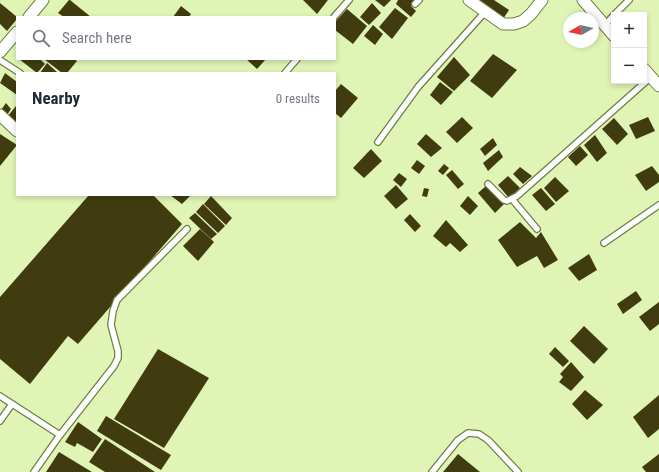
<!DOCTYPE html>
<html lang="en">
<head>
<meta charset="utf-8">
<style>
  :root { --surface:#fff; --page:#f2f2f3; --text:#1f2937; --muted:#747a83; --line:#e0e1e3 }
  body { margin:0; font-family:"Roboto Condensed",sans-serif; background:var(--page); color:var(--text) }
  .controls { position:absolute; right:12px; top:12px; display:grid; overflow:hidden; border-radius:0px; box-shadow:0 2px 6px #0003 }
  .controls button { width:36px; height:36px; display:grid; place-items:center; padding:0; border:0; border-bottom:1px solid var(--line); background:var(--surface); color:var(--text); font:20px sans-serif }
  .compass { position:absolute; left:563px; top:12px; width:36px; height:36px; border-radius:50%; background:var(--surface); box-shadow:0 2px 6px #0003; rotate:261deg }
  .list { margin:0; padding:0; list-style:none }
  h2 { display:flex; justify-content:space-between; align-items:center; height:52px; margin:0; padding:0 16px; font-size:17px }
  h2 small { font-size:13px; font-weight:400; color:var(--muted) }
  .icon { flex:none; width:22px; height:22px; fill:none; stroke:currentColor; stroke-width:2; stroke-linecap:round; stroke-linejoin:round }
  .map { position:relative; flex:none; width:659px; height:472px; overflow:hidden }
  .search { position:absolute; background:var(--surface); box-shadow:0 2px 6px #0003; left:16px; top:16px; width:320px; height:44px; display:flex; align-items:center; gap:10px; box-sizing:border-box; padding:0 14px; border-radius:0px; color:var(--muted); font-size:15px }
  .panel { position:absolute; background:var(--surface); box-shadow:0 2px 6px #0003; left:16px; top:72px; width:320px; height:124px; border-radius:0px }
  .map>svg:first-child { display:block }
  .building { fill:#413c10 }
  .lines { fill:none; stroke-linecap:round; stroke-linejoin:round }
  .lane-casing { stroke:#6e7f44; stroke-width:8 }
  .street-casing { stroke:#6e7f44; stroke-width:13 }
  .lane { stroke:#fff; stroke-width:5.5 }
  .street { stroke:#fff; stroke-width:11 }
</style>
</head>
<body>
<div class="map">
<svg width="659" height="472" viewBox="0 0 659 472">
  <rect width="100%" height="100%" fill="#e0f5b5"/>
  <g class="building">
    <path d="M69 0H70L91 17H64L58 13Z"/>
    <path d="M303 0H328L317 14Z"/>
    <path d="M375 0H391L384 7Z"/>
    <path d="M398 0H415L411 6 416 11 411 17 396 4Z"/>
    <path d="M479 0H494L509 10 503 19 478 2Z"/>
    <path d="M0 3 17 17V19L7 31 0 24Z"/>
    <path d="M372 3 381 13 369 25 360 17Z"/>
    <path d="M181 6 191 14 189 17H173Z"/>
    <path d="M395 8 408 18 392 39 379 27Z"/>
    <path d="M347 9 367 26 353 44 335 30V22Z"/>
    <path d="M373 25 383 34 375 45 364 36Z"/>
    <path d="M493 54 517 70 492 98 470 81Z"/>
    <path d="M454 57 470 75 454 91 437 77Z"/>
    <path d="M19 59H40L45 64 37 73Z"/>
    <path d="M44 59H74L77 61 67 73H62Z"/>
    <path d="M246 59H266L257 69Z"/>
    <path d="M47 63 58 73H40Z"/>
    <path d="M5 73 17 82V95L0 83Z"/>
    <path d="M440 82 453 92 441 105 430 95Z"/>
    <path d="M341 84 358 98 341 118 335 113V91Z"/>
    <path d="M6 103 11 109 7 115 1 110Z"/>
    <path d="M16 106 17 108V125L7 117Z"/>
    <path d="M462 117 473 128 457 143 446 132Z"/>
    <path d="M648 117 655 131 636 139 629 125Z"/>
    <path d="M614 118 628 134 617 145 602 129Z"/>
    <path d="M0 134 17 145 0 166Z"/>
    <path d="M426 134 442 148 431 157 417 144Z"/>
    <path d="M595 135 607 153 597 162 584 145Z"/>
    <path d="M493 138 497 145 485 156 480 149Z"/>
    <path d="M580 146 588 155 576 166 568 157Z"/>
    <path d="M371 149 382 161 364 178 353 168Z"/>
    <path d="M499 150 503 157 488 171 483 163Z"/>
    <path d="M417 160 425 166 419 174 411 168Z"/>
    <path d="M444 164 449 168 443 175 438 171Z"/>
    <path d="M652 166 659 175V182L646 191 635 175Z"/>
    <path d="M520 167 532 176 523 184 513 174Z"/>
    <path d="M452 170 464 184 458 189 446 175Z"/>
    <path d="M399 173 407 179 401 187 393 180Z"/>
    <path d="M508 176 520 188 509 198 498 185Z"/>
    <path d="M555 177 569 191 556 202 544 188Z"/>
    <path d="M396 185 408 199 396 209 384 196Z"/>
    <path d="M487 185 504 204 495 213 478 193Z"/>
    <path d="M424 188 429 189 427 197 422 196Z"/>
    <path d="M541 188 555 204 546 211 532 195Z"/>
    <path d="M89 195H153L182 224 78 344 68 336 30 384 0 359V297Z"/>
    <path d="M170 195H191L182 204Z"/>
    <path d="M211 196 232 218 226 225 204 204Z"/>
    <path d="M468 196 478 206 470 215 460 206Z"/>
    <path d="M203 204 225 226 218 233 196 212Z"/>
    <path d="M195 213 217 234 211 239 189 218Z"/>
    <path d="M410 214 421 226 415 232 404 220Z"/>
    <path d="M446 220 468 245 460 252 450 243 446 247 433 236Z"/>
    <path d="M520 222 536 238 541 232 558 260 544 268 537 256 517 267 498 240Z"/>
    <path d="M200 229 214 242 198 261 183 246Z"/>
    <path d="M589 254 597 270 579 281 568 268Z"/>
    <path d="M636 291 642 300 623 314 617 304Z"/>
    <path d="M659 302V324L650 331 639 317Z"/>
    <path d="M584 326 608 349 594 364 570 341Z"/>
    <path d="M555 347 569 361 563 367 549 354Z"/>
    <path d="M158 349 209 378 164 448 114 419Z"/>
    <path d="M571 362 584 377 571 391 559 382 563 377 560 374Z"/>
    <path d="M585 390 603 405 587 420 572 404Z"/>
    <path d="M659 395V429L648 438 633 417Z"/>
    <path d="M106 416 171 455 161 470 97 431Z"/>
    <path d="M78 422 102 439 93 452 77 443 75 447 65 442Z"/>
    <path d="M105 439 155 472H105L89 462Z"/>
    <path d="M59 452 92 472H46Z"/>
    <path d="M458 454 480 472H443Z"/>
    <path d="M659 454V472H646L642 467Z"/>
  </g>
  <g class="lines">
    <g class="lane-casing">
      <g id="lane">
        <path d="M415 4 419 0"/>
        <path d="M614 15 629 0"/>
        <path d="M334 17 349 0"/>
        <path d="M605 25 614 15"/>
        <path d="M0 60 20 73"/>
        <path d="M285 73 297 59"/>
        <path d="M378 142 418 87 485 12"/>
        <path d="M488 184 504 200 507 201 517 196 651 77"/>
        <path d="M512 199 537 229"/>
        <path d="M604 243 659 205"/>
        <path d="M0 396 60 435"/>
        <path d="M0 421 12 404"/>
        <path d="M34 472 60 435 114 366 118 358V351L111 325 113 311 117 300 187 229"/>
        <path d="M432 472 458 440 468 433 479 434 488 440 518 472"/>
      </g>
    </g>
    <g class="street-casing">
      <g id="street">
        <path d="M469 0 503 24H514L523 21 531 14 542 0"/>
        <path d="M583 0 614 36"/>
        <path d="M29 17 43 0"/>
        <path d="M0 52 17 32"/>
        <path d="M644 69 659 86"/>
        <path d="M0 115 17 131"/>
      </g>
    </g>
    <use href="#lane" class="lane"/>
    <use href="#street" class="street"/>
  </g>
</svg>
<div class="controls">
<button>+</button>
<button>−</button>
</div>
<svg class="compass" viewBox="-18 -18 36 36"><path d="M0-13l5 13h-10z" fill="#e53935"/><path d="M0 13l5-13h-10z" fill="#747a83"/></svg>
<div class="search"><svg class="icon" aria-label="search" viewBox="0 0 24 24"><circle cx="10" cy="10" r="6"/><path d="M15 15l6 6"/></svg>Search here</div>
<section class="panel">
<h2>Nearby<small>0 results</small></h2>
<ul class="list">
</ul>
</section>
</div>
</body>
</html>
